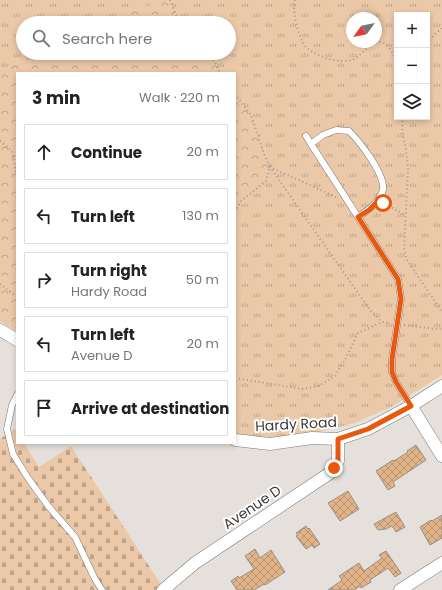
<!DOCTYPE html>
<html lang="en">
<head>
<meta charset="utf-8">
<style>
  :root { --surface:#fff; --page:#f6f6f6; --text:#222; --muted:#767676; --line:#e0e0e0 }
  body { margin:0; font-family:Poppins,sans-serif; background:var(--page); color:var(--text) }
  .controls { position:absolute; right:12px; top:12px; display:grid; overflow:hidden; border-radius:0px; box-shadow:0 2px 6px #0003 }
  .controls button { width:36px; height:36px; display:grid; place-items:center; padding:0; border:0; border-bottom:1px solid var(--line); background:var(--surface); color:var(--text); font:20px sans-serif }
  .compass { position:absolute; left:346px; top:12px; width:36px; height:36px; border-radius:50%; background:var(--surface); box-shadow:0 2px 6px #0003; rotate:237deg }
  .stop { position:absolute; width:12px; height:12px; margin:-9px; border:3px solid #ea580c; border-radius:50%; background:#fff }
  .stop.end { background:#ea580c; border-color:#fff; box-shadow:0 1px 4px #0008 }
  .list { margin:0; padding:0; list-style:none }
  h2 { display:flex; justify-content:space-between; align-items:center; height:52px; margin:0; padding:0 16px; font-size:17px }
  h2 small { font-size:13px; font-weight:400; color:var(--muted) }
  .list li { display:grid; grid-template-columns:26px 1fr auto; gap:12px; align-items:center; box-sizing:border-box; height:56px; margin:0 8px 8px; padding:0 8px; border:1px solid var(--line); border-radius:0px }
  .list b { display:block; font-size:15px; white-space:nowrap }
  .list p { margin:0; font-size:13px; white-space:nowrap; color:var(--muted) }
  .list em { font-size:13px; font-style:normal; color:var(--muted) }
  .icon { flex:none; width:22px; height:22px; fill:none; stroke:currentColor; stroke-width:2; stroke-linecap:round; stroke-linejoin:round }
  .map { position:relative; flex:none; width:442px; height:590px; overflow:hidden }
  .search { position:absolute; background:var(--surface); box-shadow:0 2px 6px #0003; left:16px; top:16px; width:220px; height:44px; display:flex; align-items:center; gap:10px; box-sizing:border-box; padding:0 14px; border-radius:22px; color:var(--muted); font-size:15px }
  .panel { position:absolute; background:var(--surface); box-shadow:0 2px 6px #0003; left:16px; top:72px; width:220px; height:372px; border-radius:0px }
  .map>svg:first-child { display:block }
  .grass { fill:url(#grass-tufts); fill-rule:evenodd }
  .forest { fill:url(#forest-crowns) }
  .cemetery { fill:url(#cemetery-stones) }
  .building { fill:url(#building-cross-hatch); stroke:#95908c }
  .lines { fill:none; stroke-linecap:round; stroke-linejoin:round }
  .service-casing { stroke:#7d7974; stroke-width:7 }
  .minor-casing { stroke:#7d7974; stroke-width:13 }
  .path { stroke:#9e9a98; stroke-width:2; stroke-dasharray:1 3; stroke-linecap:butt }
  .service { stroke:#fff; stroke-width:6 }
  .minor { stroke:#fff; stroke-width:12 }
  .route { stroke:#ea580c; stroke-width:5 }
  .labels { text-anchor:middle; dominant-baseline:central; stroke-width:4; stroke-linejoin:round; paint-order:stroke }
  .street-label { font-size:14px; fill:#3e3c3b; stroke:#fff }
</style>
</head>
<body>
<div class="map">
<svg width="442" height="590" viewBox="0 0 442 590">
  <defs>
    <pattern id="grass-tufts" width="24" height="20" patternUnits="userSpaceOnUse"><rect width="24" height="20" fill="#eac8a8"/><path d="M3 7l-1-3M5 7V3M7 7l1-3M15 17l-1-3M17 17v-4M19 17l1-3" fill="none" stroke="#bfa48a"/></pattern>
    <pattern id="forest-crowns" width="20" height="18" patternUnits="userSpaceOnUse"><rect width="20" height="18" fill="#eac8a8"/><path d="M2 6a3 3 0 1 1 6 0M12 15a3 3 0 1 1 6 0" fill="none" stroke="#bfa48a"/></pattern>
    <pattern id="cemetery-stones" width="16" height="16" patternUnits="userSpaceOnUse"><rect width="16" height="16" fill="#eac8a8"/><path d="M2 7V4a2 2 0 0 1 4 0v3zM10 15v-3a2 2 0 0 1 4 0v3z" fill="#bfa48a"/></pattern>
    <pattern id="building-cross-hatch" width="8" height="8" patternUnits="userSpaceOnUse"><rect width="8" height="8" fill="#e1b387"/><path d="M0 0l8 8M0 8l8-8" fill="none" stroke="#b89370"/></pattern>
  </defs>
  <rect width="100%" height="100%" fill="#e5e0dc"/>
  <path class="grass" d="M0 0H442V375L393 406 355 423 319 432 271 438 235 435V73H17V332L0 321ZM397 15H427V117H397ZM352 18H376V42H352ZM23 23H229V53H23Z"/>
  <g class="forest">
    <path d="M158 0H170L177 17 184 23H106Z"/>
    <path d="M39 53H209L216 64 220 73H17V331L0 321V70Z"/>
    <path d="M235 94 251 115 264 154 270 167 266 181 240 203 235 211Z"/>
  </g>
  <path class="cemetery" d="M15 429 17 432V443H24L39 467 71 446 162 586 155 590H0V439Z"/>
  <g class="building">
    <path d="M416 445 426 460 393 482 395 486 388 490 376 471 393 460 394 461 408 452 407 451Z"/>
    <path d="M348 491 359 509 340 521 328 503Z"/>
    <path d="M396 512 405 527 396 532 392 526 386 529 378 530 374 524Z"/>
    <path d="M442 515V538L430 545 420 527 431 520 432 521Z"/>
    <path d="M306 526 308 529 309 528 320 544 314 548 312 545 306 549 296 536 298 535 296 533Z"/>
    <path d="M255 549 260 558 271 550 285 572 265 585 264 584 254 590H237L231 581 238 576 239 578 254 569 245 556Z"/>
    <path d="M386 551 401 573 395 577 388 568 370 580 371 582 361 588 360 586 354 590H328L341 581 342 580 339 576 359 563 364 571 382 558 379 555Z"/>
  </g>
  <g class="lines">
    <g class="service-casing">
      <g id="service">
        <path d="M306 136 311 144"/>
        <path d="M358 217C368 210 377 204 382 193 382 191 384 189 383 187 383 172 360 142 349 131L336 130 323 135 311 144 398 279 401 299 392 359V372L396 382 411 406"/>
        <path d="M17 395 12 405 7 429 13 454 28 478 49 507 75 537 95 579 102 590"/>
      </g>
    </g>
    <g class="minor-casing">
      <g id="minor">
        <path d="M0 330 17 340"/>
        <path d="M411 406 442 456"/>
        <path d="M235 440 270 444 312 438 338 439 368 429 411 406 442 386"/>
        <path d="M163 590 195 563 330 473 338 461V439"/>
        <path d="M400 590 442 563"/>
      </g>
    </g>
    <g class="path">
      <path d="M170 0 177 17 184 23"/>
      <path d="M295 0C292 11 298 38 306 47 315 56 338 64 351 60 362 57 368 43 379 42 388 42 393 54 397 61"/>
      <path d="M427 43 434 35 442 28"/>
      <path d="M209 53 216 64 220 73"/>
      <path d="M235 94 251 115 264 154 270 167 266 181 241 201 235 211"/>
      <path d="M403 117 402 131 406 150 408 168 404 250 407 260 442 312"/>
      <path d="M0 141 12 151 17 177"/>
      <path d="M336 197 270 167 370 310 382 322"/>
      <path d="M385 204 405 215"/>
      <path d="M0 284 13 294 17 296"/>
      <path d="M404 325 438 329 442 328"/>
      <path d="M235 378 302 389 319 386 335 376 347 356 358 333 382 322 389 323"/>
    </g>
    <use href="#service" class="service"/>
    <use href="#minor" class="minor"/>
  </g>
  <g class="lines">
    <path class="route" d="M334 468 338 462V439L368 429 411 406 396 382 392 372V359L401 299 398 279 358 217 369 210 379 200 383 203"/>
  </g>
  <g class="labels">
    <g class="street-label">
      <text transform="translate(296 424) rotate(-3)">Hardy Road</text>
      <text transform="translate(252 507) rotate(-34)">Avenue D</text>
    </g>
  </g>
</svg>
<div class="controls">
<button>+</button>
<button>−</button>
<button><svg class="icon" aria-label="layers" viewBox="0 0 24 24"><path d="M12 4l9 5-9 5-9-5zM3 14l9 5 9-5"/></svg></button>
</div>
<svg class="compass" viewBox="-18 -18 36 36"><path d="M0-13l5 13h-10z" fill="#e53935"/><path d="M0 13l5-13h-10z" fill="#767676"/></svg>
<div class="stop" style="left:383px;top:203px"></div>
<div class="stop end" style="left:334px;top:468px"></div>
<div class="search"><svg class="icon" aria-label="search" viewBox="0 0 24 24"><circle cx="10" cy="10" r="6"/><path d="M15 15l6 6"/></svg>Search here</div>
<section class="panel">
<h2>3 min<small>Walk · 220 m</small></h2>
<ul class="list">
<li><svg class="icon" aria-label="ahead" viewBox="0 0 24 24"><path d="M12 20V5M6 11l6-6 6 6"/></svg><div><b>Continue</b></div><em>20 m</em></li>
<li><svg class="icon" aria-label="left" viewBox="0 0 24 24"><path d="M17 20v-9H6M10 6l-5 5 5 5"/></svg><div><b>Turn left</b></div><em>130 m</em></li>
<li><svg class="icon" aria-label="right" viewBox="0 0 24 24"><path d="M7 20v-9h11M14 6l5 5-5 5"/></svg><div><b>Turn right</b><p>Hardy Road</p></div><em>50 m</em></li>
<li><svg class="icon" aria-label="left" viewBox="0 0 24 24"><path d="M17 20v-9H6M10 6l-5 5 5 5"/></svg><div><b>Turn left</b><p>Avenue D</p></div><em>20 m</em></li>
<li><svg class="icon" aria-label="arrive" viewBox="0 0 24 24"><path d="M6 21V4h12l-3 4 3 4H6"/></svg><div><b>Arrive at destination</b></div></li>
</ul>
</section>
</div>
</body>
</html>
